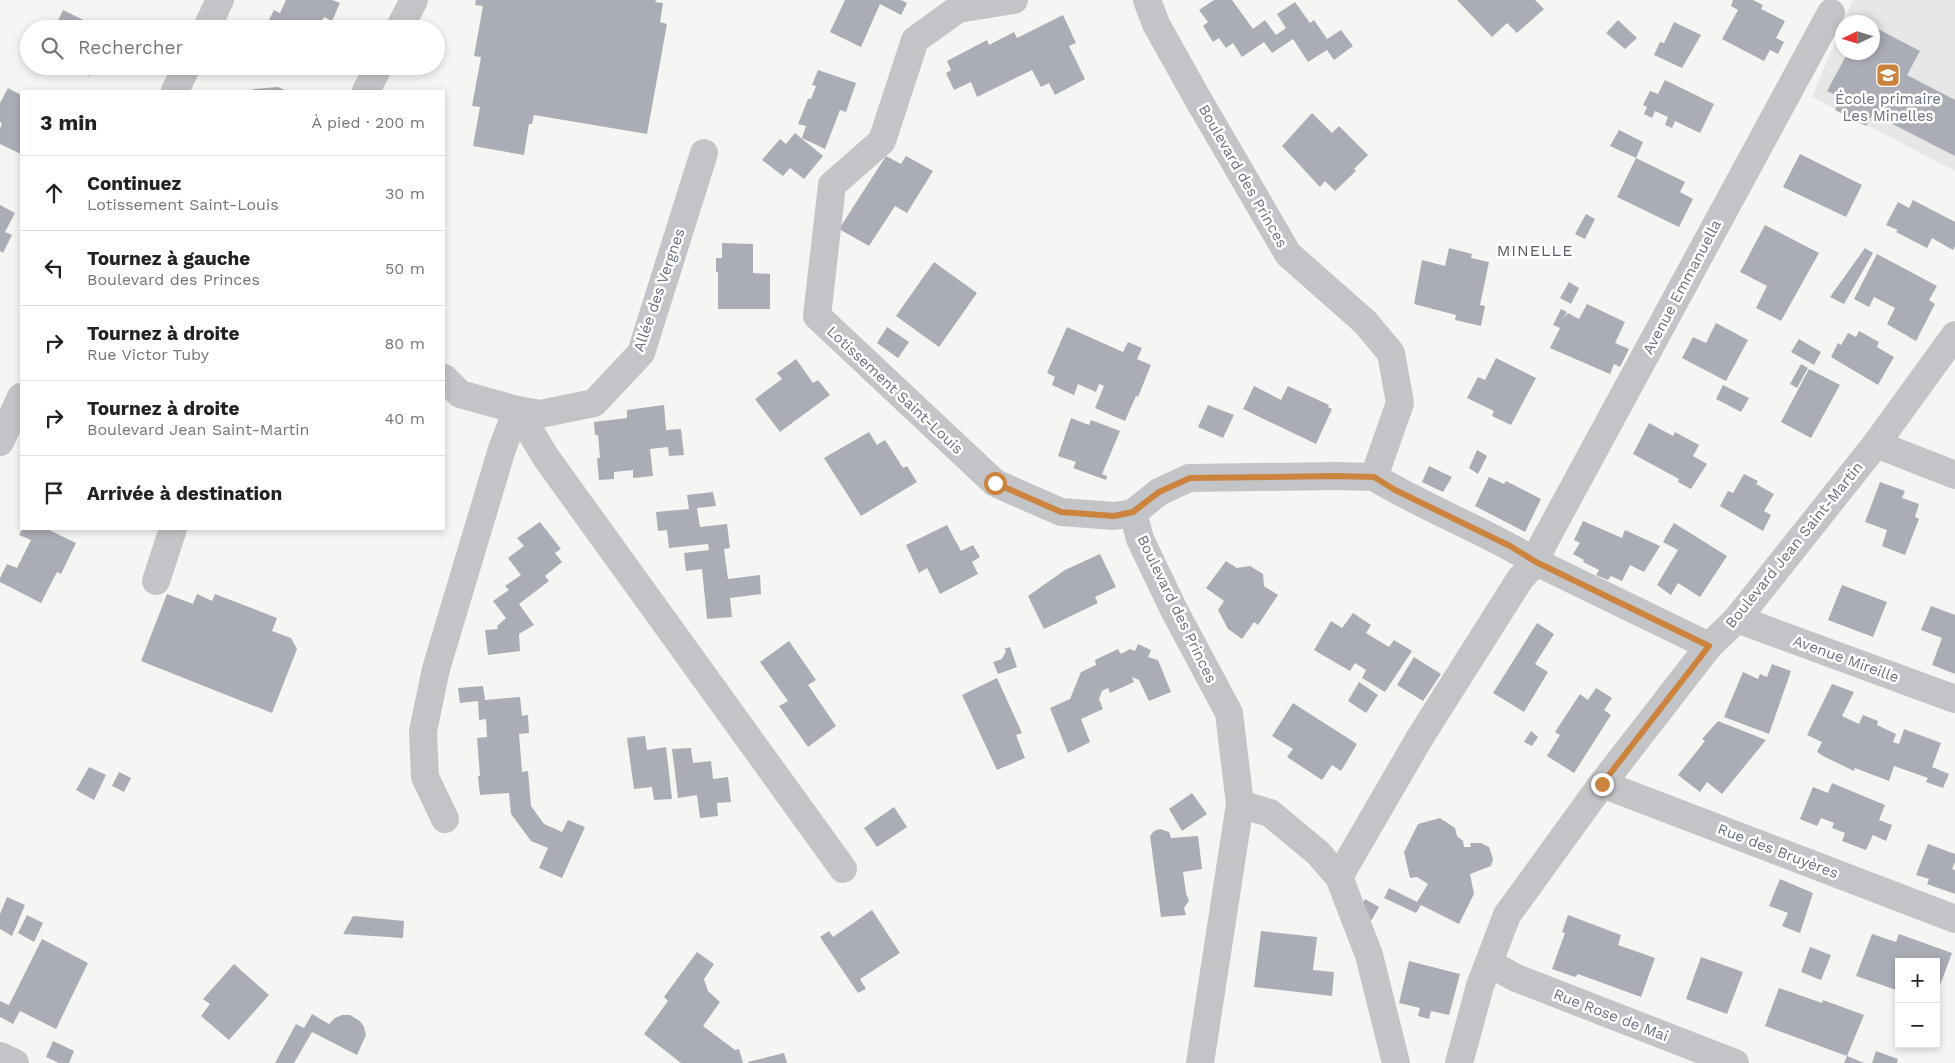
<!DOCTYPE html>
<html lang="fr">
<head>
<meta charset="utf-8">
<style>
  :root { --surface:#fff; --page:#f6f6f6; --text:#222; --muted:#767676; --line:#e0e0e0 }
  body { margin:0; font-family:"Work Sans",sans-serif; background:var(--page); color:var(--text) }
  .controls { position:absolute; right:15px; bottom:15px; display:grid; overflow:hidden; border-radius:0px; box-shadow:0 2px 8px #0003 }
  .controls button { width:45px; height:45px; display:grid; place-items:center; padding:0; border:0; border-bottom:1px solid var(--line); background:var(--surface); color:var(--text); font:25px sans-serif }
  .compass { position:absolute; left:1835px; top:15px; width:45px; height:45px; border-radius:50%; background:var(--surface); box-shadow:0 2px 8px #0003; rotate:266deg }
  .stop { position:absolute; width:15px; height:15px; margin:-11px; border:4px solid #cc833d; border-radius:50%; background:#fff }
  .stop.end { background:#cc833d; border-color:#fff; box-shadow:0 1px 5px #0008 }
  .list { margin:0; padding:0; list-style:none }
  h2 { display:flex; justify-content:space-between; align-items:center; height:65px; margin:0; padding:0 20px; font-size:21px }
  h2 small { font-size:16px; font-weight:400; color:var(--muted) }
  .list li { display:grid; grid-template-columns:32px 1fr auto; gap:15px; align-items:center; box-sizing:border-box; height:75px; padding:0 20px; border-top:1px solid var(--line) }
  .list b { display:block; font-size:19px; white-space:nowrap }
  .list p { margin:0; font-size:16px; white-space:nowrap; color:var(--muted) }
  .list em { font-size:16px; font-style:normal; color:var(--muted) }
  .icon { flex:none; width:28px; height:28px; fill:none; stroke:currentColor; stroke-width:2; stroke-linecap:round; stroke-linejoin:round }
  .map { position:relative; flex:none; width:1955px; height:1063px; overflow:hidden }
  .search { position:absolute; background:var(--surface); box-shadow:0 2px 8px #0003; left:20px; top:20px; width:425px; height:55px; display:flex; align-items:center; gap:12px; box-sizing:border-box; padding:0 18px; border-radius:28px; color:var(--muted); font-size:19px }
  .panel { position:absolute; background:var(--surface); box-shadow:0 2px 8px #0003; left:20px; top:90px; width:425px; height:440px; border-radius:0px }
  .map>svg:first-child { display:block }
  .built { fill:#e6e7e6 }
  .building { fill:#aaadb5 }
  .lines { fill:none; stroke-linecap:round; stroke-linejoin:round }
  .minor { stroke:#c3c4c8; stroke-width:28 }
  .route { stroke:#cc833d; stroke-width:6 }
  .labels { text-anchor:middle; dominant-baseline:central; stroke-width:5; stroke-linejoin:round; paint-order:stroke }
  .poi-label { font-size:15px; fill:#697080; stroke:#fff }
  .street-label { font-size:15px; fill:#697080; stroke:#fff }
  .neighbourhood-label { font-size:16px; letter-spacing:1px; fill:#565b66; stroke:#fff }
</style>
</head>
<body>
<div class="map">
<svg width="1955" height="1063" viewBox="0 0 1955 1063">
  <rect width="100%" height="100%" fill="#f5f6f3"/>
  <path class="built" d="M1853 0H1955V171L1812 97 1842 25V52H1872V22H1843Z"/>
  <g class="building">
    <path d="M286 0H332L340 3 332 21 324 17 318 29 265 28 274 10 280 13Z"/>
    <path d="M476 0H656L655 2 663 3 660 22 667 24 647 134 534 115 532 124H529L524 155 473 146 480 107 472 106 481 57 474 56 483 6 475 5Z"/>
    <path d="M845 0H901L907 3 901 15 880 4 861 47 830 32Z"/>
    <path d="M1214 0H1232L1253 29 1265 20 1276 35 1286 28 1277 14 1295 2 1310 23 1314 20 1327 39 1341 30 1353 46 1334 60 1327 50 1308 62 1293 39 1272 53 1264 42 1242 57 1233 43 1226 48 1219 38 1213 42 1203 26 1208 22 1199 10Z"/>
    <path d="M1457 0H1535L1544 9 1517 33 1507 23 1492 37Z"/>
    <path d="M1733 0H1753L1763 5 1761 9 1785 21 1776 38 1784 42 1778 54 1770 50 1764 61 1722 39 1738 10 1731 6Z"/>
    <path d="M63 10 102 29H54Z"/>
    <path d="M1063 15 1076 43 1069 46 1085 79 1055 95 1049 83 1041 87 1032 70 977 97 971 82 954 90 946 73 951 70 947 61 987 40 989 45 1014 32 1017 38Z"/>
    <path d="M1618 20 1637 38 1625 49 1606 33Z"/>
    <path d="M1674 22 1701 35 1682 68 1654 55 1660 42 1664 43Z"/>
    <path d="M1874 27 1920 51 1907 75 1955 100V156L1873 114 1866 126 1835 110 1841 98 1827 91 1848 52H1872Z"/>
    <path d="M63 66H95L90 76 73 67 71 70Z"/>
    <path d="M818 70 856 83 846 112 840 110 825 149 802 138 806 126 798 124 808 99H811L816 86 812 85Z"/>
    <path d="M1665 80 1714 104 1700 133 1675 121 1672 128 1665 125 1668 117 1655 111 1652 118 1644 114 1647 107 1643 105 1650 91 1658 94Z"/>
    <path d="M278 87 287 91H252L253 89Z"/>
    <path d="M8 88 21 95V154L0 144V129L2 123 0 122V103Z"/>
    <path d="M1312 113 1332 133 1339 126 1368 155 1354 169 1356 171 1335 191 1325 181 1320 187 1282 146Z"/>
    <path d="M1619 130 1643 142 1636 158 1610 146Z"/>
    <path d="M795 133 823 156 804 179 790 168 783 176 762 160 780 139 786 144Z"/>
    <path d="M1800 154 1862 185 1846 217 1783 187Z"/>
    <path d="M886 156 901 164 906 156 933 171 907 213 895 206 869 246 839 229Z"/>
    <path d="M1636 158 1685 182 1680 192 1693 199 1679 227 1617 197Z"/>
    <path d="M1913 200 1955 222V246L1953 250 1932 238 1927 248 1896 232 1898 230 1886 225 1898 202 1909 208Z"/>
    <path d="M0 205 15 213 5 232 12 235 3 253 0 251Z"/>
    <path d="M1586 214 1595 219 1585 239 1575 234Z"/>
    <path d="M1765 225 1819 253 1781 321 1756 308 1767 286 1740 272Z"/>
    <path d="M722 243 753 244V273L770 274V309H718V272H716V258H722Z"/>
    <path d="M1449 248 1472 254 1471 258 1489 262 1480 305 1485 306 1481 326 1455 320 1456 315 1414 304 1422 260 1445 266Z"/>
    <path d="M1865 248 1873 253 1844 304 1830 297Z"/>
    <path d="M1877 254 1937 286 1929 300 1935 304 1916 341 1887 324 1895 308 1874 297 1869 307 1854 299Z"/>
    <path d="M934 262 977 293 939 347 896 316Z"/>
    <path d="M1569 282 1579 288 1571 304 1560 298Z"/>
    <path d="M1587 304 1625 322 1615 343 1629 349 1620 367 1614 364 1610 374 1550 348 1560 328 1553 325 1561 309 1567 312 1563 319 1568 313 1579 319Z"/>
    <path d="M1716 323 1748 340 1726 381 1682 358 1693 337 1706 343Z"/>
    <path d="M887 327 909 342 898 358 877 343Z"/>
    <path d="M1067 327 1123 352 1128 342 1142 348 1137 359 1151 365 1138 397 1136 396 1125 421 1095 408 1104 386 1099 384 1096 392 1078 384 1074 395 1052 385 1055 377 1047 373Z"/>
    <path d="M1859 331 1879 342 1877 347 1894 357 1878 385 1831 357 1838 343 1841 345 1848 333 1856 337Z"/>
    <path d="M1799 339 1821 352 1814 365 1791 352Z"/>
    <path d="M1496 358 1536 378 1511 425 1492 416 1494 411 1467 398 1478 377 1485 380Z"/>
    <path d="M796 359 813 383 818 380 830 395 780 432 755 399 782 379 777 373Z"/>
    <path d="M1801 364 1808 368 1797 388 1790 384Z"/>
    <path d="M1809 369 1840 385 1811 438 1781 422Z"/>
    <path d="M1723 385 1749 398 1741 412 1716 399Z"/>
    <path d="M1254 386 1281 400 1288 386 1329 405 1328 407 1332 409 1316 444 1243 409Z"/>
    <path d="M664 405 666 430 681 429 684 455 669 456 668 447 650 449 653 476 633 478V470L614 472V479L599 480 597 458H600L598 435H595L594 422 627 418V410Z"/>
    <path d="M1208 405 1234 415 1223 438 1198 427Z"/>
    <path d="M1071 418 1089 425 1091 420 1120 431 1102 474 1107 476 1106 480 1073 468 1076 462 1058 456Z"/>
    <path d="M1649 423 1673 436 1675 432 1699 445 1693 456 1707 464 1691 489 1678 482 1679 479 1633 454Z"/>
    <path d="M869 432 877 445 885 440 903 468 907 466 917 482 861 516 824 458Z"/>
    <path d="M1477 450 1487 456 1478 474 1469 468Z"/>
    <path d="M1429 466 1452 477 1443 492 1422 482Z"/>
    <path d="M1744 474 1758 481 1756 484 1774 494 1764 511 1771 515 1763 531 1720 506 1728 491 1733 493Z"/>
    <path d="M1489 477 1504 484 1506 481 1541 499 1525 532 1475 506Z"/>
    <path d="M1880 482 1905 491 1902 498 1919 504 1915 517 1919 519 1905 555 1882 546 1887 530 1865 522Z"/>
    <path d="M713 492 716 506 697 508 700 527 727 524 730 548 724 549 728 579 760 575 761 594 730 598 732 617 707 619 702 569 686 571 684 553 709 550 708 544 669 548 667 530 658 531 656 512 689 509 687 495Z"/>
    <path d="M1583 521 1622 538 1625 530 1660 546 1644 572 1630 565 1622 581 1611 576 1608 580 1596 575 1599 570 1583 562 1584 560 1573 554 1580 543 1574 540Z"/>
    <path d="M540 522 561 549 555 553 562 562 545 576 549 581 519 604 534 625 519 634 520 651 488 655 485 630 498 629 497 626 506 618 493 601 509 590 505 586 521 575 508 558 524 546 517 538Z"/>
    <path d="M1674 523 1727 556 1700 597 1678 583 1671 595 1657 585 1678 550 1663 542Z"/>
    <path d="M947 525 961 551 973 545 980 557 972 562 978 574 940 594 927 568 919 573 906 545Z"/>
    <path d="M22 529H47L76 543 61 574 57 572 41 603 0 582V578L7 564 17 568 31 540 19 535Z"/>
    <path d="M1100 554 1116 587 1095 597 1098 603 1044 629 1028 596 1065 570Z"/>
    <path d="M1226 561 1237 568 1250 566 1263 574 1264 586 1278 595 1258 625 1254 622 1242 639 1228 629 1218 610 1224 601 1206 588Z"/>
    <path d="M1842 585 1887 602 1873 637 1828 620Z"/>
    <path d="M167 594 193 604 197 594 212 601 215 594 277 618 272 631 291 638 297 649 272 713 141 661Z"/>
    <path d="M1931 606 1955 615V674L1932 665 1942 638 1921 630Z"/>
    <path d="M1353 613 1371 625 1366 633 1389 647 1394 640 1412 651 1385 692 1362 678 1366 670 1355 663 1350 671 1314 650 1331 621 1342 628Z"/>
    <path d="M1537 623 1554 634 1535 664 1548 672 1524 712 1493 693Z"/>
    <path d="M789 641 816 680 808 685 836 726 808 747 779 706 788 701 760 662Z"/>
    <path d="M1138 644 1151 650 1148 657 1158 660 1171 692 1149 701 1139 680 1132 677 1134 682 1110 693 1108 688 1102 691 1099 699 1103 709 1081 719 1090 742 1068 753 1050 708 1070 699 1081 672 1096 665 1095 660 1118 649 1121 654 1130 649 1135 651Z"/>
    <path d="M1010 647 1017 667 998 674 993 662 1002 659 1006 651 1004 649Z"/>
    <path d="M1414 657 1441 674 1423 701 1397 685Z"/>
    <path d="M1772 664 1791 671 1769 734 1724 717 1743 672 1758 679 1760 674 1767 677Z"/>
    <path d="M997 678 1022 733 1016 735 1025 758 997 770 962 695Z"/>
    <path d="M1359 682 1378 695 1366 713 1348 701Z"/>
    <path d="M1832 684 1854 692 1842 716 1859 724 1863 715 1878 721 1877 725 1896 734 1893 742 1899 744 1904 729 1941 743 1932 767 1949 774 1943 788 1926 782 1928 778 1894 766 1889 781 1855 768 1854 771 1823 756 1817 752 1822 742 1807 735Z"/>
    <path d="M483 686 485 700 520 697 522 716 528 715 529 733 519 734 522 772 528 771 531 806 544 824 562 832 568 820 585 827 562 878 539 868 548 848 531 841 511 814 509 793 480 795 478 776H480L477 738 487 737 486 719 479 720 478 701 460 703 458 688Z"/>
    <path d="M1596 688 1612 698 1604 710 1611 715 1574 773 1547 756 1560 735 1555 732 1580 694 1588 700Z"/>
    <path d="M1293 703 1357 744 1341 771 1332 765 1322 780 1287 757 1293 749 1272 736Z"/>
    <path d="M1718 721 1766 740 1722 794 1707 782 1700 792 1678 775 1705 741 1702 739Z"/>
    <path d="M1531 731 1538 737 1532 746 1524 742Z"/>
    <path d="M645 736 647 750 666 747 672 799 654 800 652 787 634 789 627 738Z"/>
    <path d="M691 748 693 763 711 761 713 779 728 777 731 802 717 803 718 816 700 818 697 795 678 798 672 749Z"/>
    <path d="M89 767 106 775 94 800 76 790Z"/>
    <path d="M119 772 131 778 124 792 112 786Z"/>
    <path d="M1832 783 1885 805 1879 820 1892 825 1886 841 1873 835 1866 850 1842 841 1845 833 1832 828 1834 823 1821 818 1817 826 1800 819 1813 787 1828 793Z"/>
    <path d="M1192 793 1207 814 1182 831 1169 809Z"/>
    <path d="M894 807 907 827 877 847 864 828Z"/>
    <path d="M1440 818 1455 828 1457 836 1463 841 1464 847H1471L1470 843H1481L1489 847 1493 859 1491 866 1470 874 1474 894 1459 924 1421 905 1416 913 1384 898 1389 888 1417 902 1428 884 1417 877 1410 878 1404 852 1418 824Z"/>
    <path d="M1160 829 1169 832 1171 838 1198 836 1202 869 1183 872 1186 893 1189 901 1184 908 1186 915 1161 917 1150 836 1154 831Z"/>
    <path d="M1928 844 1955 854V862L1952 869 1955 870V894L1927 884 1929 879 1916 875Z"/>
    <path d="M1780 879 1813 893 1800 933 1782 926 1788 913 1769 906Z"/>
    <path d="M7 897 25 905 12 936 0 929V914Z"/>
    <path d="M1365 899 1379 907 1371 921 1362 904Z"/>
    <path d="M872 910 900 953 860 979 866 989 858 993 820 937 829 931 833 937Z"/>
    <path d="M27 915 43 923 34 942 18 933Z"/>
    <path d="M1568 915 1621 935 1618 945 1655 958 1641 997 1578 974 1575 977 1552 969 1565 933 1562 932Z"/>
    <path d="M353 916 404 921 403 938 343 934Z"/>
    <path d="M1261 931 1317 937 1313 970 1334 972 1332 996 1254 987Z"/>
    <path d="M1872 934 1896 942 1899 934 1952 953 1936 996V962H1899V991L1856 976Z"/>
    <path d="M42 939 88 963 56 1029 20 1011 13 1024 0 1017V1001L9 1005Z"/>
    <path d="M1810 947 1831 955 1821 980 1801 972Z"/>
    <path d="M697 952 714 964 704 979 708 991 720 1002 703 1026 735 1050 739 1049 743 1063H681L644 1034 668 1001 664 997Z"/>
    <path d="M1701 957 1743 972 1727 1014 1686 999Z"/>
    <path d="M1409 961 1460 974 1449 1015 1431 1011 1429 1019 1418 1016 1420 1008 1399 1003Z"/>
    <path d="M234 964 269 995 229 1040 201 1016 210 1004 203 999Z"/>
    <path d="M1779 988 1822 1003 1823 1000 1864 1015 1847 1056 1864 1063H1844L1847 1056 1765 1026Z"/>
    <path d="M312 1014 329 1024 335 1018 342 1015H350L360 1021 364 1027 366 1035 357 1055 312 1032 294 1063H275L296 1024 304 1028Z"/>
    <path d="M53 1041 74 1051 69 1063H59L46 1057Z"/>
    <path d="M1876 1051 1898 1059 1897 1063H1872Z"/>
    <path d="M784 1053 787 1063H748V1062Z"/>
  </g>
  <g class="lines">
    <g class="minor">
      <path d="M1014 0 958 9 915 40 882 141 832 185 817 316 995 483 1061 512 1114 516 1133 513"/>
      <path d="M1147 0 1156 24 1195 94 1288 254 1365 322 1391 353 1400 403 1374 477 1336 476 1189 478 1159 492 1133 513 1140 539 1174 610 1229 713 1240 804 1200 1063"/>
      <path d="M206 29 220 0"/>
      <path d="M399 29 414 0"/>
      <path d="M175 91 187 66"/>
      <path d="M366 91 379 66"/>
      <path d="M444 378 460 394 517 410 540 414 594 403 641 353 704 153"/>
      <path d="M517 410 547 459 843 869"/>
      <path d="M0 442 21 397"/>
      <path d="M1876 444 1955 475"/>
      <path d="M1374 477C1426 509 1484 530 1536 562L1709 646"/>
      <path d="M156 581 173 529"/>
      <path d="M1737 619 1955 699"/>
      <path d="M1602 784 1955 919"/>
      <path d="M1240 804 1270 813 1318 853 1339 877 1369 955 1396 1063"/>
      <path d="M445 819 425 777 423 731 436 669 502 449 517 410"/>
      <path d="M1339 877 1419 739 1520 579 1536 562 1543 544 1831 13"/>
      <path d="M1489 963 1516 978 1735 1063"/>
      <path d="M0 1056 15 1063"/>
      <path d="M1459 1063 1480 986 1507 915 1602 784 1709 646 1737 619 1876 444 1955 335"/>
    </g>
  </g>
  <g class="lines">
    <path class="route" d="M995 483 1061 512 1114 516 1133 512 1159 492 1190 478 1336 476 1374 477 1395 490 1510 546 1536 562 1709 646 1602 784"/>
  </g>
  <defs>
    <g id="school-square" transform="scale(1.25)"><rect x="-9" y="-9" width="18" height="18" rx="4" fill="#cc833d" stroke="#fff"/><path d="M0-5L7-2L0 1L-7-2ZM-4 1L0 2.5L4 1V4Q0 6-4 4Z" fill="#fff"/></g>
  </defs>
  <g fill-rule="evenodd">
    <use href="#school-square" x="1888" y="75"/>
  </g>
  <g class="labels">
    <g class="poi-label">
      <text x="1888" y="99">École primaire<tspan x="1888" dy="17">Les Minelles</tspan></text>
    </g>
    <g class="street-label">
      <text transform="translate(1243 176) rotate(60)">Boulevard des Princes</text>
      <text transform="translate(1682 287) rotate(-62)">Avenue Emmanuella</text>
      <text transform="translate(659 290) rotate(-71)">Allée des Vergnes</text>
      <text transform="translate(895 390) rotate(43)">Lotissement Saint-Louis</text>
      <text transform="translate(1794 545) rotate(-51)">Boulevard Jean Saint-Martin</text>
      <text transform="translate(1177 609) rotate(64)">Boulevard des Princes</text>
      <text transform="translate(1846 659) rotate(20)">Avenue Mireille</text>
      <text transform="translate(1778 851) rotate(21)">Rue des Bruyères</text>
      <text transform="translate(1611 1015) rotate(21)">Rue Rose de Mai</text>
    </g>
    <g class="neighbourhood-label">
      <text x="1535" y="250">MINELLE</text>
    </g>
  </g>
</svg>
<div class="controls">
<button>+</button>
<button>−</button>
</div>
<svg class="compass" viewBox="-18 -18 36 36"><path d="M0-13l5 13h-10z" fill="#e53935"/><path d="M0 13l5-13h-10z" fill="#767676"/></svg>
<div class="stop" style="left:995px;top:483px"></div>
<div class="stop end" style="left:1602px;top:784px"></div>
<div class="search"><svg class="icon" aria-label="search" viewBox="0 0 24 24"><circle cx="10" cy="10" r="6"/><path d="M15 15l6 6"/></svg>Rechercher</div>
<section class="panel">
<h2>3 min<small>À pied · 200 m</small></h2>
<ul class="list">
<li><svg class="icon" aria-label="ahead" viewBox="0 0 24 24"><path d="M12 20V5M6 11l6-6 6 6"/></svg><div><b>Continuez</b><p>Lotissement Saint-Louis</p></div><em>30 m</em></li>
<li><svg class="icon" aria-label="left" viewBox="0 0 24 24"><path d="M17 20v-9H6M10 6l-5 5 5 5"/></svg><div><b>Tournez à gauche</b><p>Boulevard des Princes</p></div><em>50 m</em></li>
<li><svg class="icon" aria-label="right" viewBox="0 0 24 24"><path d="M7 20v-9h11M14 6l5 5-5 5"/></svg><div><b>Tournez à droite</b><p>Rue Victor Tuby</p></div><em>80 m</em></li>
<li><svg class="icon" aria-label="right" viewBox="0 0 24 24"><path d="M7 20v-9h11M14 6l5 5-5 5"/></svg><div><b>Tournez à droite</b><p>Boulevard Jean Saint-Martin</p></div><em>40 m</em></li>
<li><svg class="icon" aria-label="arrive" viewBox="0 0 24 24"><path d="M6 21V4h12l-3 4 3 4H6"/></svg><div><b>Arrivée à destination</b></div></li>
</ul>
</section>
</div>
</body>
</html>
